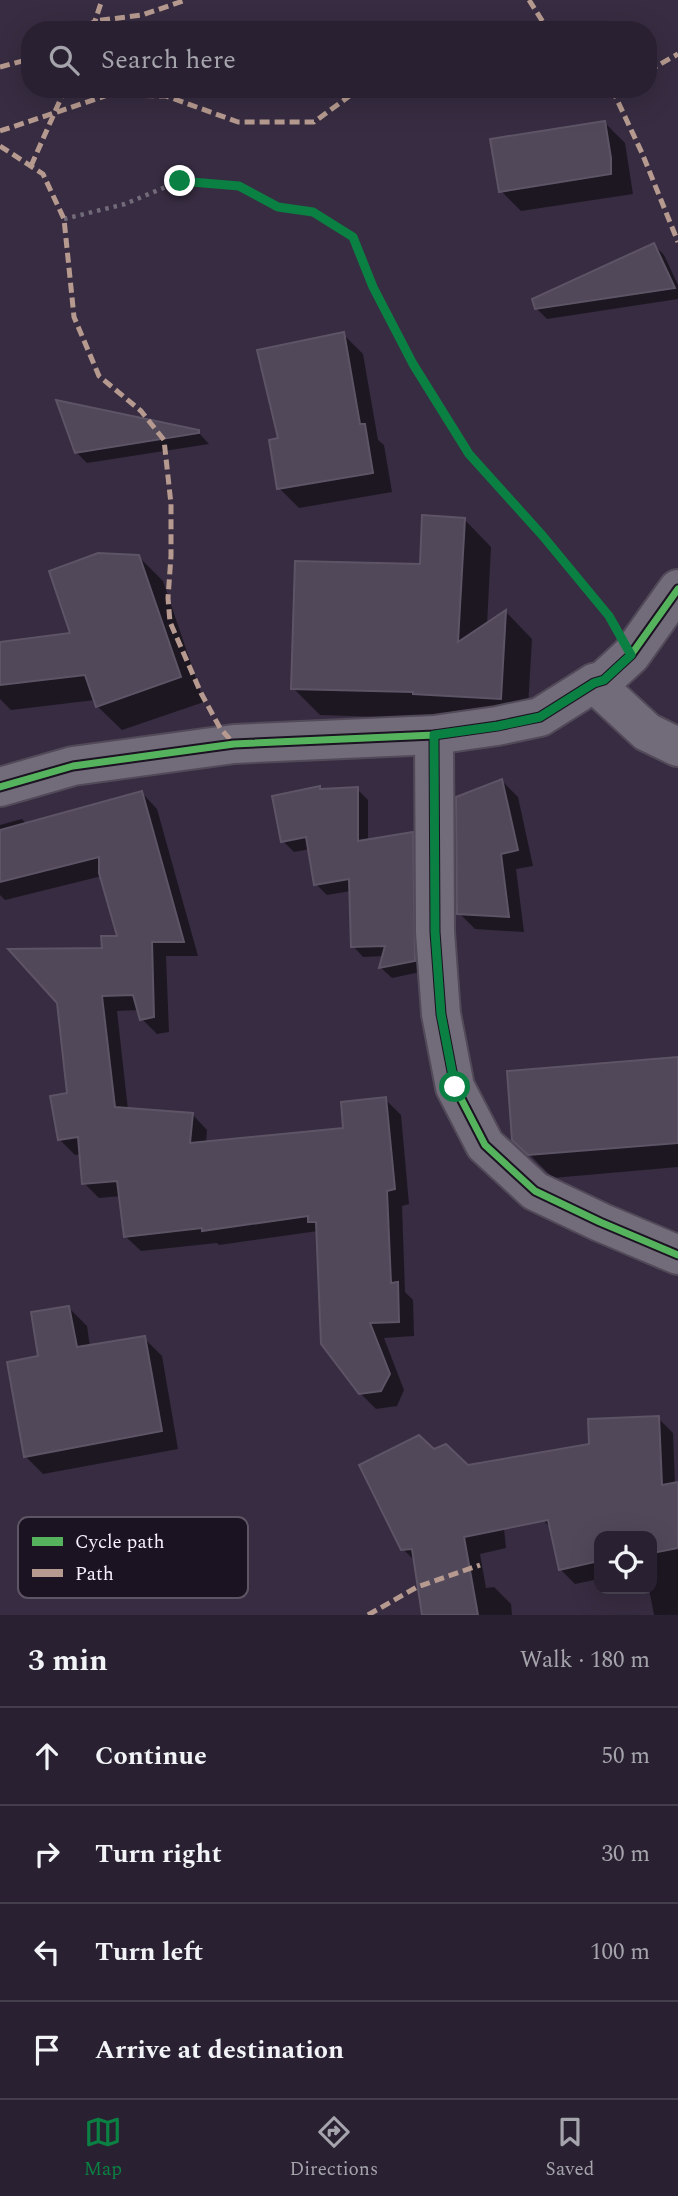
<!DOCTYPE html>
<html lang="en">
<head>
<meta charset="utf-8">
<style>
  :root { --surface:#292131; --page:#352e3d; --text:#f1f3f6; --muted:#a5a3ab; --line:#453e4d; --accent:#0b8043 }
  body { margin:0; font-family:Spectral,serif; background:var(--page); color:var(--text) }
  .controls { position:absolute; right:21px; bottom:21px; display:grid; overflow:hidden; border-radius:14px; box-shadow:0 7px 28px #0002 }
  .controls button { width:63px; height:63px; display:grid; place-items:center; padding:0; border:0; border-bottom:2px solid var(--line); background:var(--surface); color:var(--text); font:35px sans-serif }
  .stop { position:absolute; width:21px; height:21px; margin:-16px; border:5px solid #0b8043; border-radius:50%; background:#fff }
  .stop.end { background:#0b8043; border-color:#fff; box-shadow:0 2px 7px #0008 }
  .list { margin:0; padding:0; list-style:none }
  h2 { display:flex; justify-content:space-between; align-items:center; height:91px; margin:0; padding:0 28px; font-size:30px }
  h2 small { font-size:23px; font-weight:400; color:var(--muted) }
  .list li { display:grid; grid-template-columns:46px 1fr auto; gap:21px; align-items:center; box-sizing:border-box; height:98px; padding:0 28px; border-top:2px solid var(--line) }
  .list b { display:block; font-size:26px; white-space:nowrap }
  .list em { font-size:23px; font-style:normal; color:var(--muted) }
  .icon { flex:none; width:38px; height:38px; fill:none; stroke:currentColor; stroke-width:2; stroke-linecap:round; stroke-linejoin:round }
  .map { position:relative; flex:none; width:678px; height:1615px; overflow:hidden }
  .search { position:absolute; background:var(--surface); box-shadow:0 7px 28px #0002; left:21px; right:21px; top:21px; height:77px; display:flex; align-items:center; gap:18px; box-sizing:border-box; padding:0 24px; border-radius:28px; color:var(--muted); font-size:26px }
  .sheet { height:483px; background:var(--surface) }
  nav { display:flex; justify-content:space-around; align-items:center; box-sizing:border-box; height:98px; border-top:2px solid var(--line); background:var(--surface); font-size:19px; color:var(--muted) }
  nav a { display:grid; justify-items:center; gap:4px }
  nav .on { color:var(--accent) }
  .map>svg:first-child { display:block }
  .shadow { fill:#0007 }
  .building { fill:#51485a; stroke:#5d5466; stroke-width:2 }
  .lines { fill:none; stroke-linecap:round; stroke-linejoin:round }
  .street-casing { stroke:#524a59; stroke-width:42 }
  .path { stroke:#726b7a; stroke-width:4.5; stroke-dasharray:3.5 5; stroke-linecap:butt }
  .street { stroke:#726b7a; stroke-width:38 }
  .quiet { stroke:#b69a8f; stroke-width:5; stroke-dasharray:10 5; stroke-linecap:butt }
  .cycleway-casing { stroke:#1b1222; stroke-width:11 }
  .cycleway { stroke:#56b35d; stroke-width:7 }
  .route { stroke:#0b8043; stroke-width:9 }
  .key { fill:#1b1222; stroke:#5d5564; stroke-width:2 }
  .key-label { font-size:19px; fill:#f7f0fe }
</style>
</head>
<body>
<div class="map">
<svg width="678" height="1615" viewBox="0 0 678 1615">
  <rect width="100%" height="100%" fill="#372c41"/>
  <g class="shadow">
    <path d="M605 123 625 143 633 194 521 211 501 191Z"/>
    <path d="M654 245 664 255 678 285V299L547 319 536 308Z"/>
    <path d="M343 334 363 354 378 440 384 445 392 492 299 508 279 488 280 440Z"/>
    <path d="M198 432 209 444 87 463 76 452Z"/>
    <path d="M464 519 491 547 487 625 506 612 532 639 527 725 440 719 320 715 293 688 421 565Z"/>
    <path d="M139 557 163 581 204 702 122 730 97 706 95 700 11 710 0 699V644L72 634Z"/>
    <path d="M502 781 518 797 533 866 516 869 524 932 475 929 459 913Z"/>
    <path d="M319 788 322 791 357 789 368 800V841L412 834 423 845 425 971 392 978 381 968 384 956 363 957 353 946 351 891 327 895 316 884 310 849 294 852 283 841Z"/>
    <path d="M142 793 157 809 198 956H166L169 1032 157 1034 142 1019 139 1010 117 1011 128 1110 192 1114 207 1130 206 1143 345 1130 385 1099 401 1115 409 1204 402 1206 405 1292 413 1300 414 1336 384 1338 404 1390 397 1406 376 1409 360 1393 318 1231 219 1245 217 1243 141 1251 125 1236 121 1196 99 1198 84 1183 81 1154 75 1155 60 1140 103 950 119 938 102 876 5 900 0 895V825L22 819 27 825Z"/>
    <path d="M678 1059V1167L553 1178 514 1139Z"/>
    <path d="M69 1308 87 1326 90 1347 144 1338 162 1356 178 1449 43 1474 25 1456 41 1358Z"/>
    <path d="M658 1418 673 1433 675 1484H678V1615H654L649 1589H652V1536H599V1579L575 1584 560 1569 551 1528 544 1521 591 1446Z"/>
    <path d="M434 1451 499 1481 506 1548 480 1554 486 1588 494 1587 511 1604 512 1615H424L415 1561 403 1549Z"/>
  </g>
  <g class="building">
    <path d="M605 121 611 158V174L499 192 490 139Z"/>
    <path d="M654 243 675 288 535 309 532 299Z"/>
    <path d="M344 332 360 424H365L373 473 277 489 269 440 278 438 257 350Z"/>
    <path d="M56 400 199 430V433L75 453Z"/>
    <path d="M422 515 465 518 458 642 506 610 501 699 413 694V692L291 689 295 561 420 564Z"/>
    <path d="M98 553 139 555 181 677 96 707 85 675 0 685V642L70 633 49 571Z"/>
    <path d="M502 779 518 850 501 854 509 917 457 914 456 797Z"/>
    <path d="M320 786V789L358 787V841L413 832 415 961 379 968 385 946 351 947 349 879 314 885 306 837 281 842 272 796Z"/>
    <path d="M142 791 184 942H152L154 1017 140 1020 133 995 102 996 115 1107 193 1113 190 1143 343 1128 341 1102 386 1097 395 1189 387 1191 391 1283 398 1282 399 1322 370 1323 390 1374 381 1391 359 1394 321 1344 316 1222H308V1216L202 1231V1228L124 1237 117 1181 82 1184 78 1137 58 1140 50 1096 67 1093 57 1003 8 949 102 948 101 936H117L99 873V857L0 882V830Z"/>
    <path d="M678 1057V1143L528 1155 512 1140 507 1071Z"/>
    <path d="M69 1306 77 1347 145 1336 162 1431 24 1457 7 1362 38 1356 31 1312Z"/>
    <path d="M659 1416 662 1485 678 1482V1548L652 1553V1536H599V1561L559 1570 548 1520 464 1537 478 1615H422L412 1549 401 1550 359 1465 419 1435 434 1449 446 1444 468 1465 589 1444 588 1419Z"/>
  </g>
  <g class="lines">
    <g class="street-casing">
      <g id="street">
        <path d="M594 683 647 732 678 747"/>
        <path d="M434 735 435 932 441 1014 455 1087 485 1145 535 1191 600 1222 678 1255"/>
        <path d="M0 787 73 766 234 744 434 735 497 726 540 717 594 683 604 680 631 655 678 589"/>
      </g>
    </g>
    <path class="path" d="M64 219 125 204 180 181 239 186 278 207 313 213 353 237 373 287 413 364 469 455 542 535 607 613"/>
    <use href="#street" class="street"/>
    <g class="quiet">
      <path d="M529 0 548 30"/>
      <path d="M89 25 95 21 102 0"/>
      <path d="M91 30 95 21 142 15 186 0"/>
      <path d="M0 67 30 59"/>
      <path d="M648 71 678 54"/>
      <path d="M612 89 642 153 678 242"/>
      <path d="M0 131 108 95 166 96 238 122H314L359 89"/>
      <path d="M0 146 43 174 64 219 74 317 99 376 141 411 164 440 171 504V556L168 598 170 622 201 693 220 728 234 744"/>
      <path d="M31 166 65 89"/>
      <path d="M368 1615 417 1587 480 1565"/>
    </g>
    <g class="cycleway-casing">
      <g id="cycleway">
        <path d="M434 735 435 932 441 1014 455 1087 485 1145 535 1191 600 1222 678 1255"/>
        <path d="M0 787 73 766 234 744 434 735 497 726 540 717 594 683 604 680 631 655 678 589"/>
      </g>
    </g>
    <use href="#cycleway" class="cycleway"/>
  </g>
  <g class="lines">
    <path class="route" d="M180 181 239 186 278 207 313 212 353 237 373 287 413 364 469 454 542 535 609 616 631 655 604 680 594 683 540 717 498 726 434 735 435 932 441 1014 455 1087"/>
  </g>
  <rect x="18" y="1517" width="230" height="81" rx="10" class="key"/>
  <rect x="32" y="1537" width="31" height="9" fill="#56b35d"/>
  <rect x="32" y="1569" width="31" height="8" fill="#b69a8f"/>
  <g class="key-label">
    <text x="75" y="1548">Cycle path</text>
    <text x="75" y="1580">Path</text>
  </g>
</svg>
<div class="controls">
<button><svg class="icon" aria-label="locate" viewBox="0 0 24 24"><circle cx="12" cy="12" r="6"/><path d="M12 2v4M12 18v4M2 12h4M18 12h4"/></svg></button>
</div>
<div class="stop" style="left:455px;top:1087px"></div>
<div class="stop end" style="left:180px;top:181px"></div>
<div class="search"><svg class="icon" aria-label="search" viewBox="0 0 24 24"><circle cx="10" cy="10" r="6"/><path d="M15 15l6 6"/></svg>Search here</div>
</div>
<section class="sheet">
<h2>3 min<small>Walk · 180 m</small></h2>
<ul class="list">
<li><svg class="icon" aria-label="ahead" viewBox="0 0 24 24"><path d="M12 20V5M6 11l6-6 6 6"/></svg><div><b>Continue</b></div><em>50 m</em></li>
<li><svg class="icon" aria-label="right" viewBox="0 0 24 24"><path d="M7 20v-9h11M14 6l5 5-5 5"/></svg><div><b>Turn right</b></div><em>30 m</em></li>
<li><svg class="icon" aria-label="left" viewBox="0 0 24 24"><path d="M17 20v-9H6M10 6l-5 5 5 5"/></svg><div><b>Turn left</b></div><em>100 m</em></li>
<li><svg class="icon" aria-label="arrive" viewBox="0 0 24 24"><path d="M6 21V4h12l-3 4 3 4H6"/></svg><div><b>Arrive at destination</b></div></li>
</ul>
</section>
<nav>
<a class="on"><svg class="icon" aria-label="map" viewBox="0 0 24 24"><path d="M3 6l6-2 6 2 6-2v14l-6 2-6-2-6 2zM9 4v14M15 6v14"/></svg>Map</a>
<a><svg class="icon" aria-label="directions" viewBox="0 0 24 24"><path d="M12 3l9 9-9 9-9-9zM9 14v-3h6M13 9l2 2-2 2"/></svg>Directions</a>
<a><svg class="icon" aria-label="saved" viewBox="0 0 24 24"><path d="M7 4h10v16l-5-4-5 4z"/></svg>Saved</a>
</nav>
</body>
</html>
